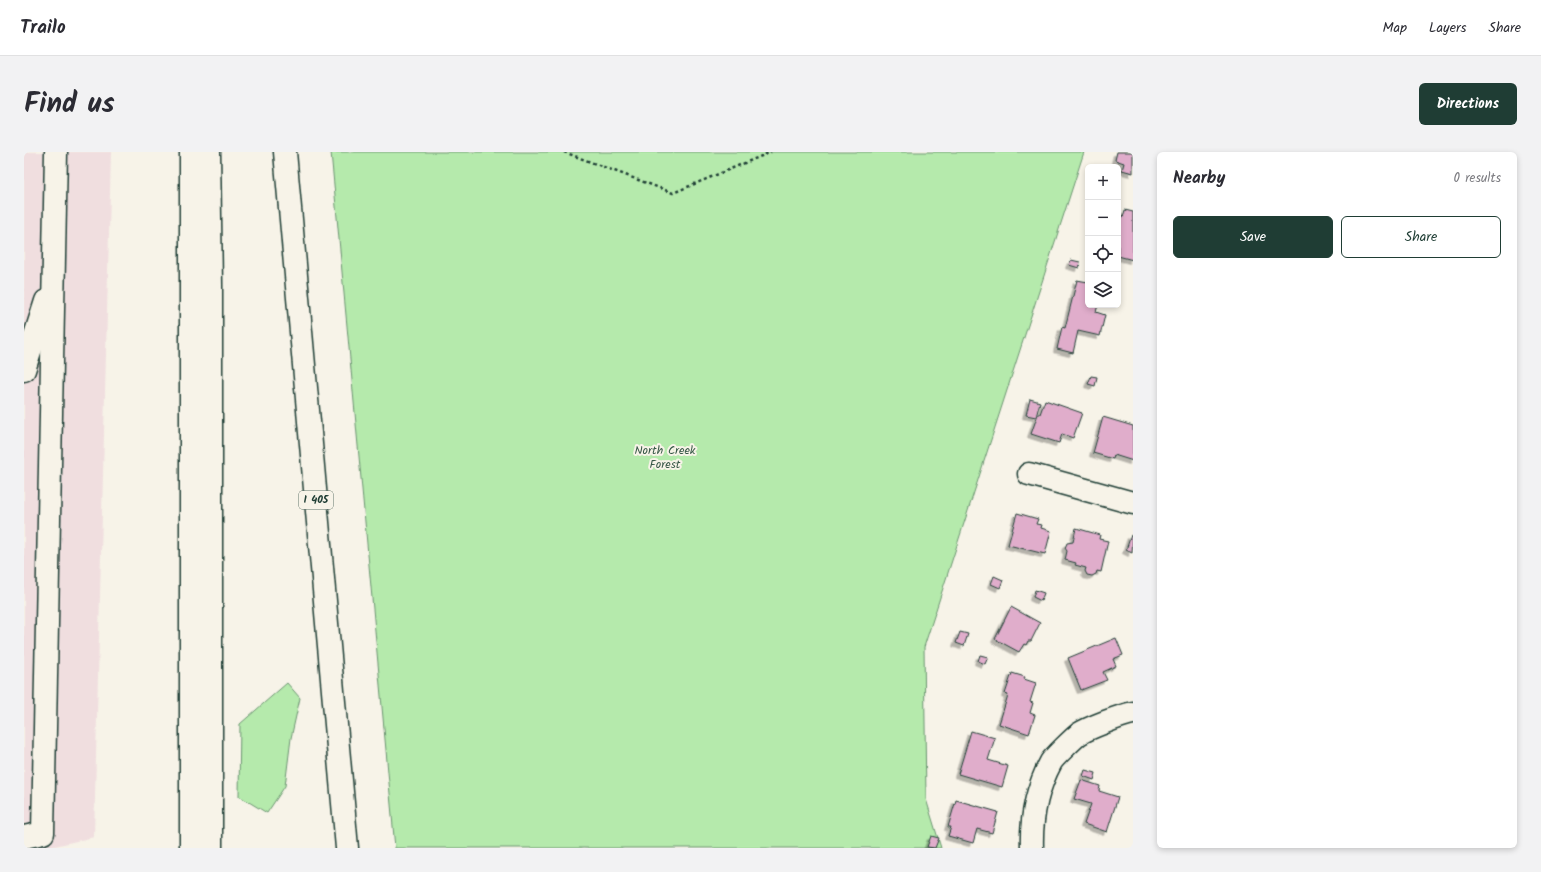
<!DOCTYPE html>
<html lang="en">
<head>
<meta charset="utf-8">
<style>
  :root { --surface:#fff; --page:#f2f2f3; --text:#2b2b33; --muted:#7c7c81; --line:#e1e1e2; --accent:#1f3d34 }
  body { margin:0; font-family:Kalam,sans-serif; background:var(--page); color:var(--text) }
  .controls { position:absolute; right:12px; top:12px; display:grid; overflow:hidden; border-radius:6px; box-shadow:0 2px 6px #0003 }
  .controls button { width:36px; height:36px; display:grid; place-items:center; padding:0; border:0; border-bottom:1px solid var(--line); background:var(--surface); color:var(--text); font:20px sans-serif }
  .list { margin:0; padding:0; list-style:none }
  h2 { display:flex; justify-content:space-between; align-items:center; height:52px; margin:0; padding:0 16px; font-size:17px }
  h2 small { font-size:13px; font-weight:400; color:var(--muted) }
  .actions { display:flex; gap:8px; padding:12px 16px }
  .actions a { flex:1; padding:9px 0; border:1px solid var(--accent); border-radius:6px; text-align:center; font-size:14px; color:var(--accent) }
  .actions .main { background:var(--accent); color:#fff }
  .icon { flex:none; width:22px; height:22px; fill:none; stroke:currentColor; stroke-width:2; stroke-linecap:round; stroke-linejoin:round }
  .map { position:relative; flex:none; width:1109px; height:696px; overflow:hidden; border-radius:6px }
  header { display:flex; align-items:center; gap:24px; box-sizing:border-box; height:56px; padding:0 20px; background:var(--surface); border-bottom:1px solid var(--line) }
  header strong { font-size:19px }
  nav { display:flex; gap:22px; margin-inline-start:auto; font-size:14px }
  .intro { display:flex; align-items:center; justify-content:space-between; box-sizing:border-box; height:96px; padding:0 24px }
  h1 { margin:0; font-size:28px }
  .button { padding:10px 18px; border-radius:6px; background:var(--accent); color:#fff; font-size:14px; font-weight:700 }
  main { display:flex; gap:24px; padding:0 24px }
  aside { flex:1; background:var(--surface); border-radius:6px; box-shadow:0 2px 6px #0003 }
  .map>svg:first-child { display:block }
  .built { fill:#f0dedf }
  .green { fill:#b5eaac; stroke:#6a9470 }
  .building { fill:#e0adcb; stroke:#1f3d34; filter:url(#shadow) }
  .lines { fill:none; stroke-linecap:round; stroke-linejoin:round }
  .minor-casing { stroke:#1f3d34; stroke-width:25 }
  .highway-casing { stroke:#1f3d34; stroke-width:25 }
  .path { stroke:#1f3d34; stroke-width:2.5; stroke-dasharray:3 3; stroke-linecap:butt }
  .minor { stroke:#f7f3e8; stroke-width:22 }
  .highway { stroke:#f7f3e8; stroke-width:22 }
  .labels { text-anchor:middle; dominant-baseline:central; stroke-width:4; stroke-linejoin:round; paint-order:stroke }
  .shield { fill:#f7f3e8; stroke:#60746a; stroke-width:1 }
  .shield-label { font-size:11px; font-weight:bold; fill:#1f3d34 }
  .park-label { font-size:12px; fill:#365746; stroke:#f7f3e8 }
</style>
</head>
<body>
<header>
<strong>Trailo</strong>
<nav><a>Map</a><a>Layers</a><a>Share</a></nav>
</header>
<div class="intro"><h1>Find us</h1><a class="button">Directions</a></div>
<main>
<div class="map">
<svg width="1109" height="696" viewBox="0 0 1109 696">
  <defs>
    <filter id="shadow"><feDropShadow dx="-3.5" dy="3.5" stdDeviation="0" flood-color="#0004"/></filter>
  </defs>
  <rect width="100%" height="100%" fill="#f7f3e8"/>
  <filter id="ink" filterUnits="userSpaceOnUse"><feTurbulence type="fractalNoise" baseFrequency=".025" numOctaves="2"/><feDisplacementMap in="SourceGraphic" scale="8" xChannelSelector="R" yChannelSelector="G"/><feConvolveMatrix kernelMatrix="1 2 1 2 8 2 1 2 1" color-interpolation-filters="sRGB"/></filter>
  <g filter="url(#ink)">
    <path class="built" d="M0 0H87L70 685 22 696H0Z"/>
    <g class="green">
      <path d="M307 0H1060L900 495 902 647 917 696H371Z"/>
      <path d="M263 531 276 546 267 586 261 634 243 661 215 644 216 572Z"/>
    </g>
    <g class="building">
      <path d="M1093 0H1109V21L1098 18 1100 11 1091 8Z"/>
      <path d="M1101 58 1109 60V108L1094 104V63L1099 65Z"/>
      <path d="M1047 108 1056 110 1055 116 1045 113Z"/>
      <path d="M1053 128 1064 130V153H1074L1072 160 1081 163 1076 184 1054 179 1049 201 1033 197 1038 175 1041 176Z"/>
      <path d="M1067 224 1073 225 1071 234 1064 232Z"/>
      <path d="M1006 247 1016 250 1012 265 1002 263Z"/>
      <path d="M1021 248 1058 261 1049 286 1038 282 1035 291 1007 282 1014 262H1016Z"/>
      <path d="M1079 265 1109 274V309L1090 303 1089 307 1069 301Z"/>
      <path d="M993 361 1014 367 1012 372 1018 373 1017 376 1027 379 1021 402 984 393Z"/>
      <path d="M1052 376 1076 383 1075 387 1084 389 1077 420 1073 419 1072 422 1068 424 1063 423 1061 419 1062 416 1051 413 1052 411 1041 408 1043 399 1041 396 1043 391 1049 390Z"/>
      <path d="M1107 383 1109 384 1108 401 1102 398Z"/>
      <path d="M970 424 979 428 976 436 967 432Z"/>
      <path d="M1011 438 1020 441 1017 449 1009 445Z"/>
      <path d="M987 455 1016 471 1007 489H1004L1002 493 1000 492 995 500 971 487Z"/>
      <path d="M936 480 944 482 940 494 932 491Z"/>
      <path d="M1092 486 1099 503 1089 507 1092 514 1079 520 1083 528 1057 538 1044 506Z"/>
      <path d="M956 503 964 505 961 512 954 509Z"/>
      <path d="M988 521 1001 525 1000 527 1012 531 1006 550 1009 551 1006 561 1011 563 1005 582 975 572 984 543 981 542Z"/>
      <path d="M947 579 971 586 964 608 984 614 978 635 934 622Z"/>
      <path d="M1061 618 1072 621 1070 628 1059 624Z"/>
      <path d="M1057 628 1076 634 1075 639 1094 645 1083 680 1060 672 1067 652 1050 647Z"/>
      <path d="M932 648 974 660 968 681 953 677 949 691 924 684 927 675H924Z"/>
      <path d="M907 684 915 686 911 696 903 695Z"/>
    </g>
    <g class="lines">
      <g class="minor-casing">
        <g id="minor">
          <path d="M0 218 22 149"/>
          <path d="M1005 322 1109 351"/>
          <path d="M0 685 19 681 32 0"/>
          <path d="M1008 696C1007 667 1013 636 1027 610 1030 605 1050 586 1055 582 1064 576 1098 563 1109 561"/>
        </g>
      </g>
      <g class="highway-casing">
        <g id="highway">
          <path d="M185 0 187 133V696"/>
          <path d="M261 0 323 696"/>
          <path d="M167 696V0"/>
        </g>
      </g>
      <path class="path" d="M540 0 649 41 747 0"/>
      <use href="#minor" class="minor"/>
      <use href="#highway" class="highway"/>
    </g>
  </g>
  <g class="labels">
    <rect class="shield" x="275" y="339" width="34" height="18" rx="3"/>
    <g class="shield-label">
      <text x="292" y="348">I 405</text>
    </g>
    <g class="park-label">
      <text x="641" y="298">North Creek<tspan x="641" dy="14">Forest</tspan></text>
    </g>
  </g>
</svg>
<div class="controls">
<button>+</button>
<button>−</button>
<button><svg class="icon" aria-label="locate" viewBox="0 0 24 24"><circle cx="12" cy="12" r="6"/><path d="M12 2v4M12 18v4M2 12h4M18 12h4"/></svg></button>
<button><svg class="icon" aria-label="layers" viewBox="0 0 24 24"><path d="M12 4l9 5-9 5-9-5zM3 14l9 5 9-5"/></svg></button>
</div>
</div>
<aside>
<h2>Nearby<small>0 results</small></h2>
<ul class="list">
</ul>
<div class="actions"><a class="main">Save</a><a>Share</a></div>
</aside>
</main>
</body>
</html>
